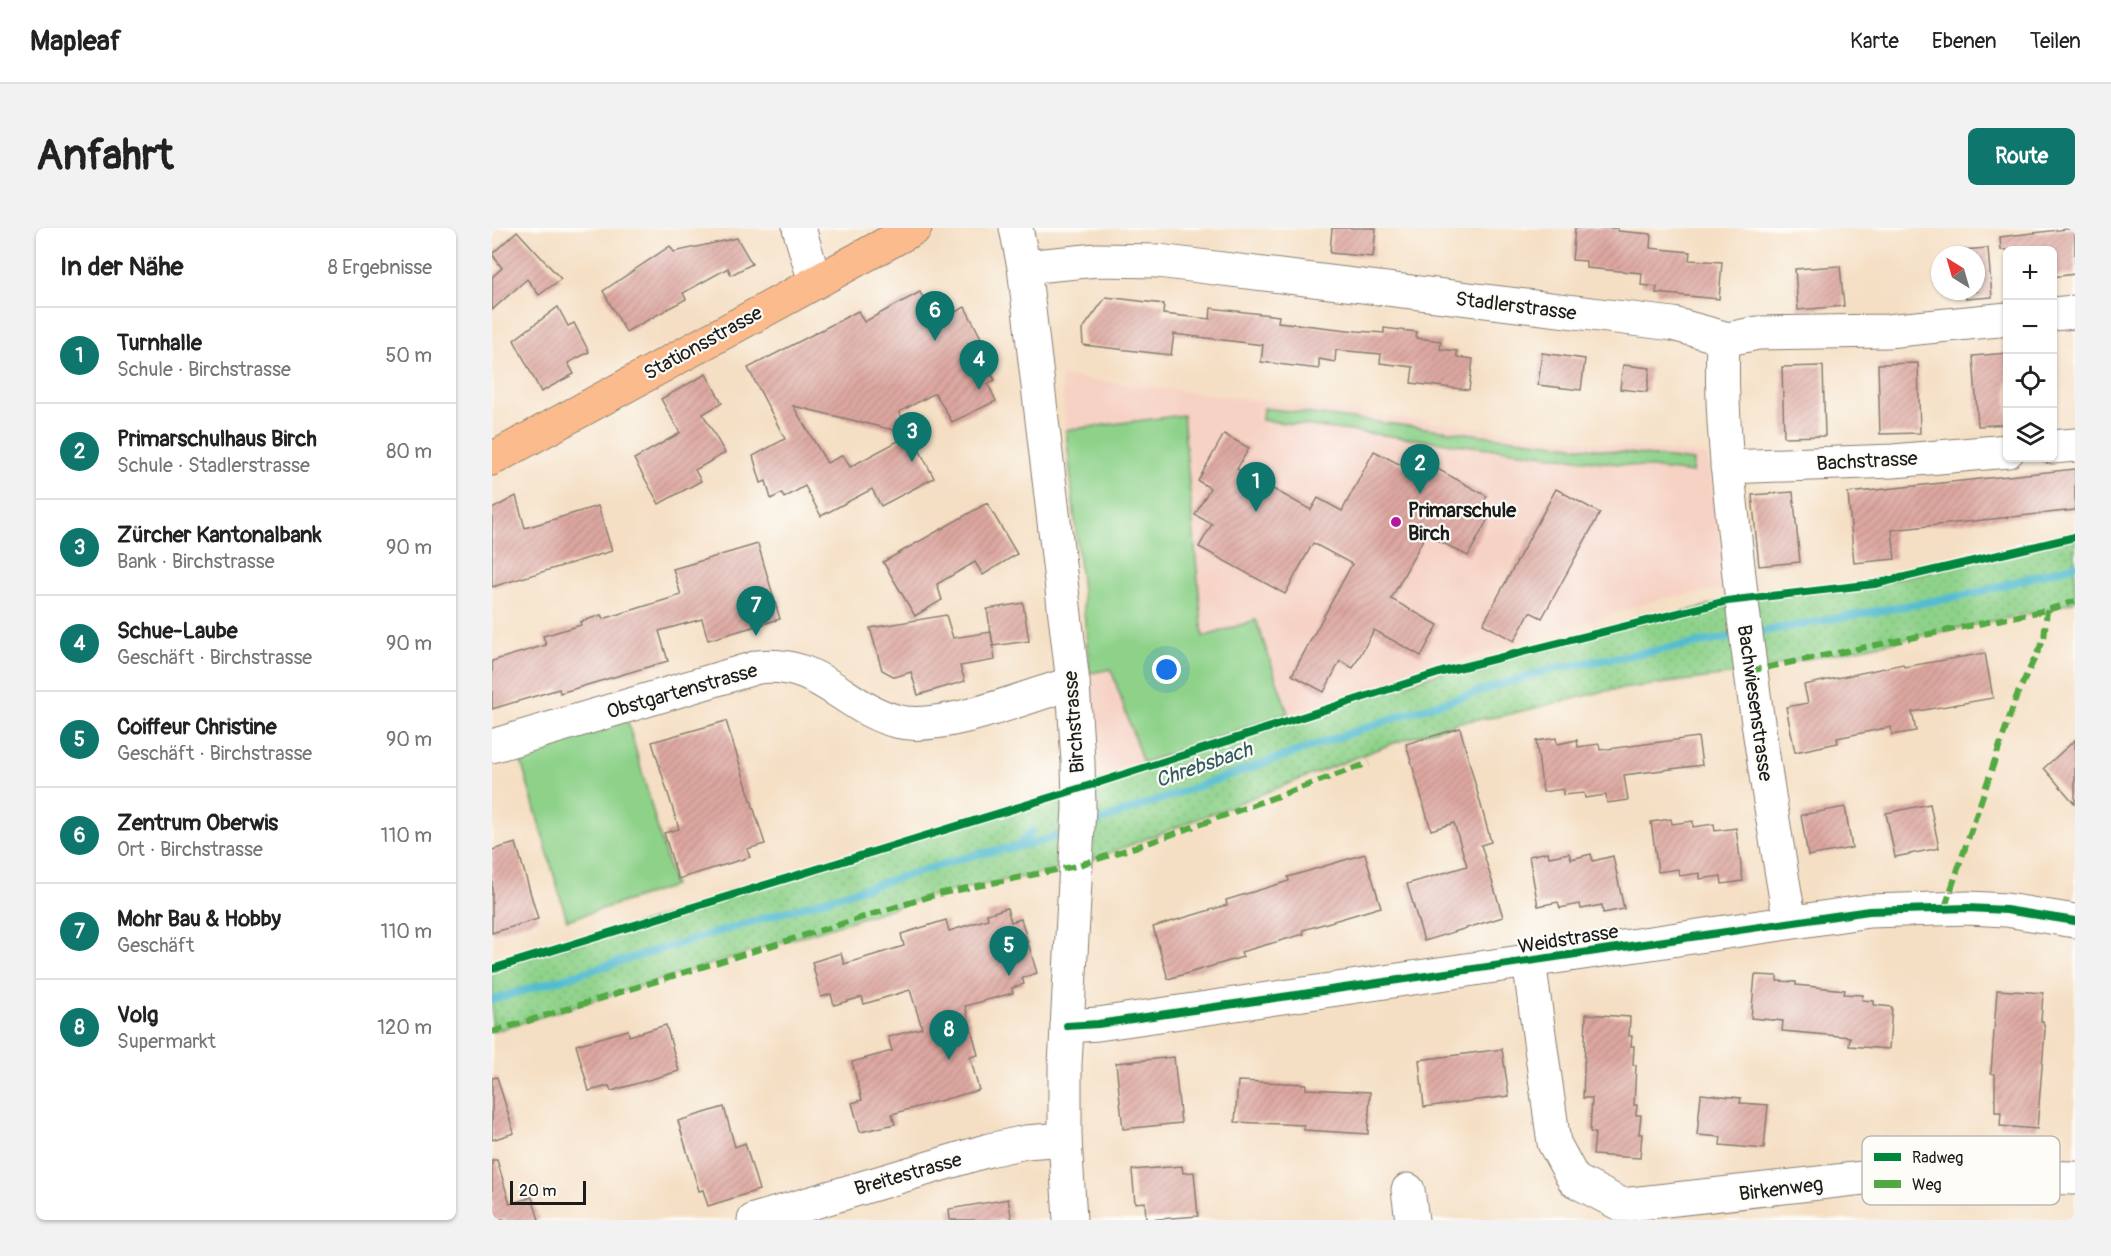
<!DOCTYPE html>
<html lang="de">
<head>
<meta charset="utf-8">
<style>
  :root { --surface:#fff; --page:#f2f2f2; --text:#222; --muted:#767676; --line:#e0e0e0; --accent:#0f766e }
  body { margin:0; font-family:Pangolin,sans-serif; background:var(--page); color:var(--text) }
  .controls { position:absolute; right:18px; top:18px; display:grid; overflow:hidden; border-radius:9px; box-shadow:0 2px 4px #0004 }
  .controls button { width:54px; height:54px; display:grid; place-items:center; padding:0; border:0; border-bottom:2px solid var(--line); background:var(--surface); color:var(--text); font:30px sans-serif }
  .compass { position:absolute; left:1439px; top:18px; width:54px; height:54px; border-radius:50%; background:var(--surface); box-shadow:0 2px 4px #0004; rotate:323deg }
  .scale { position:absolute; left:18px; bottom:15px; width:76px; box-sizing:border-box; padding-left:6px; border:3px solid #1c1c1c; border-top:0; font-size:16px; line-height:21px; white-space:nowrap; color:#1c1c1c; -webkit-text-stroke:4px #fdfcf7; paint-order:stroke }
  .you { position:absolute; left:675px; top:442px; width:21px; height:21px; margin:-15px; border:4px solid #fff; border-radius:50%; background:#1a73e8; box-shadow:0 0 0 9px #1a73e833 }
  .badge { display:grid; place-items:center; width:39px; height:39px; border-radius:50%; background:var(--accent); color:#fff; font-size:20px; font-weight:700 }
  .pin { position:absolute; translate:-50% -50px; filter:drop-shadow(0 2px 3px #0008) }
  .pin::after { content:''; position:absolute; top:32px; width:21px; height:18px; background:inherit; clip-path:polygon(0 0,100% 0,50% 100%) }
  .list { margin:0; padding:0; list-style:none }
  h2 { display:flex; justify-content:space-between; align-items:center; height:78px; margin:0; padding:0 24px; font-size:26px }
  h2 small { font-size:20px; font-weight:400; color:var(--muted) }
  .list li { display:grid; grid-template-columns:39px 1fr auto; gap:18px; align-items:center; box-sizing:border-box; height:96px; padding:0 24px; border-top:2px solid var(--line) }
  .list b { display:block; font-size:22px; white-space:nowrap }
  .list p { margin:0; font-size:20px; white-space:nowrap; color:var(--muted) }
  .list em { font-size:20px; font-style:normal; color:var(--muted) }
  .icon { flex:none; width:33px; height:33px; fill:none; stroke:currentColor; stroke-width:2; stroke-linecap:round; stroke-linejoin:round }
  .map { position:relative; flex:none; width:1583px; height:992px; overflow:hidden; border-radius:9px }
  header { display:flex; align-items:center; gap:36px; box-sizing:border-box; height:84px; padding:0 30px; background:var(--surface); border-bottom:2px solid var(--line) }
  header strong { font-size:28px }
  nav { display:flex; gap:33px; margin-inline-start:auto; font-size:21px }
  .intro { display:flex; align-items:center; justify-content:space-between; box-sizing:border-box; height:144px; padding:0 36px }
  h1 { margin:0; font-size:42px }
  .button { padding:15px 27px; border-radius:9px; background:var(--accent); color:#fff; font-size:21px; font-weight:700 }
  main { display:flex; gap:36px; padding:0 36px }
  aside { flex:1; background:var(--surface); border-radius:9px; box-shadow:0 2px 4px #0004 }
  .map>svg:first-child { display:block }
  .built { fill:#f6d2c4 }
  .grass { fill:url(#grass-dots); stroke:#557753; stroke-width:1.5 }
  .green { fill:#8ed28a; stroke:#557753; stroke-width:1.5 }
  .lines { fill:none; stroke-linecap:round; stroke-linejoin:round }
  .stream { stroke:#53bcd0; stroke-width:8 }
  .building { fill:url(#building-hatch) }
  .minor-casing { stroke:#887e70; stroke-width:35 }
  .major-casing { stroke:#887e70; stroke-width:35 }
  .minor { stroke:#fff; stroke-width:33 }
  .major { stroke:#fbbb8c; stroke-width:33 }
  .quiet { stroke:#52a943; stroke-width:6; stroke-dasharray:12 6; stroke-linecap:butt }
  .cycleway-casing { stroke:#fdfcf7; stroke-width:11 }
  .cycleway { stroke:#00873e; stroke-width:8 }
  .poi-dot { fill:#b5179e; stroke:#fdfcf7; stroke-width:2 }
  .labels { text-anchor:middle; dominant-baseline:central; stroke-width:4.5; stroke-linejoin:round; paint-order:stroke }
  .street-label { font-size:20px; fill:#1c1c1c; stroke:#fdfcf7 }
  .poi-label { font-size:20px; font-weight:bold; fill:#1c1c1c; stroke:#fdfcf7; text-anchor:start }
  .water-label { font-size:21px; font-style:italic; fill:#325c64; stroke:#fdfcf7 }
  .key { fill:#fdfcf7; stroke:#bab9b5; stroke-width:1.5 }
  .key-label { font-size:16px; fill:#1c1c1c }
</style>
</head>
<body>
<header>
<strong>Mapleaf</strong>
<nav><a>Karte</a><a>Ebenen</a><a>Teilen</a></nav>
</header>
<div class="intro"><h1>Anfahrt</h1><a class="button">Route</a></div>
<main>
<aside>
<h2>In der Nähe<small>8 Ergebnisse</small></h2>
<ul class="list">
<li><span class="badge">1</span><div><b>Turnhalle</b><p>Schule · Birchstrasse</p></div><em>50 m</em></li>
<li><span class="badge">2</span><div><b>Primarschulhaus Birch</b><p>Schule · Stadlerstrasse</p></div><em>80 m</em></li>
<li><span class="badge">3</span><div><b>Zürcher Kantonalbank</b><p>Bank · Birchstrasse</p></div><em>90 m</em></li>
<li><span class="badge">4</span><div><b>Schue-Laube</b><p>Geschäft · Birchstrasse</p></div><em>90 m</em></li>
<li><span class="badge">5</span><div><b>Coiffeur Christine</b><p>Geschäft · Birchstrasse</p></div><em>90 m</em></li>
<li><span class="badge">6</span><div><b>Zentrum Oberwis</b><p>Ort · Birchstrasse</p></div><em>110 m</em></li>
<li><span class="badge">7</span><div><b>Mohr Bau &amp; Hobby</b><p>Geschäft</p></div><em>110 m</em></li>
<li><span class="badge">8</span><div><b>Volg</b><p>Supermarkt</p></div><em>120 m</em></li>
</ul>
</aside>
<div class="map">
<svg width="1583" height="992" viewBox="0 0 1583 992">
  <defs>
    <pattern id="grass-dots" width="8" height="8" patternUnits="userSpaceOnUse" patternTransform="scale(1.5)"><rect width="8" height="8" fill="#8ed28a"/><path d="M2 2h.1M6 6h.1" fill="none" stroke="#7ab476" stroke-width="1.8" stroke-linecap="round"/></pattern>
    <pattern id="building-hatch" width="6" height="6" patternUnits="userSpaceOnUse" patternTransform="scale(1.5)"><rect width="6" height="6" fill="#dda7a0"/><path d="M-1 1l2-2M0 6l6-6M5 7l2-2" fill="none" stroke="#bd8f89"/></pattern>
  </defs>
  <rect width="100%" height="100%" fill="#fdfcf7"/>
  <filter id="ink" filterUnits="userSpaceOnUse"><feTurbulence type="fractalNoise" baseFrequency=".0167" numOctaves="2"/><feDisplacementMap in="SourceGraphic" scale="12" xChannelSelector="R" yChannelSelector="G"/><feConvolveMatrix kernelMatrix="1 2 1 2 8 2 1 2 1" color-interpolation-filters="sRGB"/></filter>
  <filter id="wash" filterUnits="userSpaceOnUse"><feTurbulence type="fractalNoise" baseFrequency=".008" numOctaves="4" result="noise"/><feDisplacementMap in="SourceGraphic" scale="24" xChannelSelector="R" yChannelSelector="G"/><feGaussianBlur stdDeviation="1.35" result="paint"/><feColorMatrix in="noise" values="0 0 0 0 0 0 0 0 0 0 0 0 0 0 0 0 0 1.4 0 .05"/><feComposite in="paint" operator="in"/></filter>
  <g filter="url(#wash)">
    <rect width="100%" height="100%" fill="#f5dfc4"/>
    <path class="built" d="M569 148 1215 228 1235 360 1173 370 796 485 651 535 607 541Z"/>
    <path class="grass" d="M1583 309V373L1555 382 1244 446 1113 463 1010 488 967 494 899 516 584 638 446 666 0 804V741L602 556 950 444 1235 373 1383 356Z"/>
    <g class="green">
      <path d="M771 180 1201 233 1200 245 770 192Z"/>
      <path d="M691 187 711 409 764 392 796 485 651 535 619 441 598 445 574 202Z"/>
      <path d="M133 484 182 658 75 692 24 516Z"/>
    </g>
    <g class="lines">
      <g class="stream">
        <path d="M1262 405 1480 366 1583 337"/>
        <path d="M595 597 910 487 1059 441 1247 408"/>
        <path d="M527 618 540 603"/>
        <path d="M0 772 482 627 547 614 578 603"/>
      </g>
    </g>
    <g id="blocks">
      <g class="building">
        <path d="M840 0H884L881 29 838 25Z"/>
        <path d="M1083 0H1126V3L1159 6 1158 20 1198 24 1197 32 1230 34 1227 71 1164 65 1165 59 1149 57 1150 45 1094 40V33L1080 32Z"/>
        <path d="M1583 0V46L1560 49V22H1509L1508 9Z"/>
        <path d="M25 3 69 51 47 67 35 51 0 82V49L10 40 0 26Z"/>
        <path d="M245 10 260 36 239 47 236 40 191 65 194 71 134 104 111 63 178 18 182 24Z"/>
        <path d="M1496 20 1500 69 1474 71 1473 63H1484V27H1470L1469 22Z"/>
        <path d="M1348 38 1352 78 1306 82 1303 41Z"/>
        <path d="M428 64 444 94 473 79 500 131 493 135 503 152 496 156 504 173 460 194 443 165 407 184 418 206 301 178 335 235 351 227 358 239 419 206 442 250 389 278 380 261 329 288 313 258 292 270 290 265 279 271 274 253 269 255 261 228 293 211 256 140 366 83 372 94Z"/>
        <path d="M614 69 672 76 671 86 718 91 719 80 787 88 786 94 865 103 892 105V100L925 104 924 110 949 113 948 121 965 123V129L981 131 977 162 919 155 921 139 888 135 889 126 844 122 843 134 827 131V141L769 134 771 117 682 106 679 127 591 117 590 102Z"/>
        <path d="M66 79 76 98 82 95 97 124 76 135 82 146 49 164 22 112Z"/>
        <path d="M1050 125 1093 131 1089 162 1046 157Z"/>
        <path d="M1515 125V196L1486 198 1481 128Z"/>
        <path d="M1426 135 1428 205 1388 206 1386 136Z"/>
        <path d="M1131 137 1158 140 1155 164 1128 161Z"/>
        <path d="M1331 138 1333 208 1292 209 1290 139Z"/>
        <path d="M214 146 230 175 211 186 233 225 203 242 209 253 167 276 142 231 188 205 169 171Z"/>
        <path d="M732 206 757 220 745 241 819 282 826 270 850 283 882 223 913 239 920 227 995 268 990 278 1000 283 976 328 934 306 899 371 946 397 929 428 882 402 861 440 848 433 832 464 800 447 860 336 821 315 793 366 707 319 720 296 703 287 718 260 706 253Z"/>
        <path d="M1583 241V282L1400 302 1403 331 1362 335 1356 265Z"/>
        <path d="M1064 261 1108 285 1050 390 1038 384 1022 413 991 396Z"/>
        <path d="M1301 264 1308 334 1267 338 1260 267Z"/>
        <path d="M24 268 33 300 106 278 120 323 0 359V281Z"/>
        <path d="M495 275 525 326 491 347 483 334 445 356 450 372 423 388 391 334Z"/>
        <path d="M266 316 288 391 216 412 210 391 167 403 176 433 68 465 67 461 0 481V433L54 417 51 408 89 397 88 394 109 387 111 391 189 367 181 341Z"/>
        <path d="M531 375 537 413 501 418 495 381Z"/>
        <path d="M454 387 461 410 499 404 503 432 468 438 473 453 426 467 419 444 403 449 390 442 378 400Z"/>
        <path d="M1493 425 1501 470 1420 484 1424 503 1400 507 1399 499 1345 510 1346 515 1303 524 1294 479 1316 475 1312 457 1411 436 1412 439Z"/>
        <path d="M234 493 273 616 255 621 258 629 186 651 172 605 187 601 160 514Z"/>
        <path d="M968 500 999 614 989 617 1011 689 932 713 915 656 975 638 962 595 939 602 914 516Z"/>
        <path d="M1206 509 1210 537 1132 547 1136 572 1115 575 1114 567 1093 570 1092 565 1071 567V561L1051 564 1044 513 1064 510 1065 516 1085 512 1086 519 1107 516 1108 522Z"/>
        <path d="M1583 512V576L1552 540Z"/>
        <path d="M1438 576 1447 620 1403 629 1394 585Z"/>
        <path d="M1353 579 1360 620 1316 628 1309 587Z"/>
        <path d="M1179 591 1180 596 1201 593V599L1222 596 1223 603 1244 600 1251 653 1230 656 1229 648 1208 651V645L1187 648 1186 641 1166 644 1159 594Z"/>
        <path d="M24 615 46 691 0 705V622Z"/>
        <path d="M1056 624 1057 629 1077 625 1079 631 1099 626 1101 633 1121 628 1132 681 1111 685 1110 677 1089 681 1088 676 1068 680 1066 674 1046 678 1037 628Z"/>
        <path d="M873 626 889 679 811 702 812 706 749 724 751 729 676 751 661 699 735 677 734 672 797 653 796 649Z"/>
        <path d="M515 680 519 694 529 691 545 745 530 750 532 756 520 760 521 765 473 778 486 827 478 829 487 862 400 886 403 896 368 904 360 875 370 872 360 834 400 823 396 809 430 800 418 762 372 776 370 769 342 777 339 766 329 769 320 734 349 725 352 736 412 718 409 706 454 692 457 703 496 691 495 686Z"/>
        <path d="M1263 747 1285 748V753L1304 754V757L1353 762 1352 766 1371 767 1370 772 1382 773V777L1400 779 1397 821 1357 818 1358 809 1290 803 1291 793 1259 790Z"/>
        <path d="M1505 762 1551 765 1549 793H1551L1553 802 1545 901 1508 898 1509 884H1503V846L1499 845Z"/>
        <path d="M1094 786 1138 789 1137 808H1140L1139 818H1142L1141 837H1144L1142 877H1145L1144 887H1149L1147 906H1150L1148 930 1101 927 1103 905 1098 904 1100 870H1091Z"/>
        <path d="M174 797 187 843 119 863 117 858 97 863 84 817 136 802 137 808Z"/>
        <path d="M1010 821 1017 868 932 879 927 832Z"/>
        <path d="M682 829 689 895 631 901 624 835Z"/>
        <path d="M5 849 22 905 0 912V850Z"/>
        <path d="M746 853 814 856V861L878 864 876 906 812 902V897L743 894Z"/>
        <path d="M1209 866 1249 870 1248 875 1276 877 1272 921 1228 917 1229 909 1205 907Z"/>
        <path d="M232 879 243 919 253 915 267 962 216 978 211 962 207 963 186 893Z"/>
        <path d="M0 932H5L18 976 40 969 47 992H0Z"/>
        <path d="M690 938 691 945 702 944 706 988 654 992 653 974 643 975 640 942Z"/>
        <path d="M516 971 520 992H458L457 981Z"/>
      </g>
    </g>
  </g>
  <g filter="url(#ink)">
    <use href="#blocks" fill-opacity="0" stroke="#887e70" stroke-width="1.5"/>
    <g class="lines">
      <g class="minor-casing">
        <g id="minor">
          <path d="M307 0 323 54"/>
          <path d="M524 0 532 39 581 455 586 534 587 580 573 837V911L578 992"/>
          <path d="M532 39 605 32 666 33 1181 96 1236 111 1266 105 1395 103 1516 91"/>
          <path d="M1560 86 1583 84"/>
          <path d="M1231 111C1228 185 1237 256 1245 329 1258 452 1277 573 1298 694"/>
          <path d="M1560 219 1583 217"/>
          <path d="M1235 239 1401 233 1516 223"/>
          <path d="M0 518 266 439C330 432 353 482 408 494 452 503 536 468 581 455"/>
          <path d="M1037 733 1062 915 1082 952 1130 977 1380 949 1433 947 1583 950"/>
          <path d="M575 798 606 796 1377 683 1476 680 1514 682 1583 693"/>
          <path d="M916 962 920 992"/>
          <path d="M262 992 497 922 534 914 573 911"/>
        </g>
      </g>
      <g class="major-casing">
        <path id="major" d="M0 231 423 0"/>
      </g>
      <use href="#minor" class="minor"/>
      <use href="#major" class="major"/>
      <g class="quiet">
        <path d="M1257 443 1555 382 1583 373"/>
        <path d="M1453 679 1525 467 1552 411 1555 382"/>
        <path d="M0 804 446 666 584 638 659 614 877 535"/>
      </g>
      <g class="cycleway-casing">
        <g id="cycleway">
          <path d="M0 741 602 556 950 444 1235 373 1383 356 1583 309"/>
          <path d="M575 798 606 796 1377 683 1476 680 1514 682 1583 693"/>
        </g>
      </g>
      <use href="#cycleway" class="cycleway"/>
    </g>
  </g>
  <circle class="poi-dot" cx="904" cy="294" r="6"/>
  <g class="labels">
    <g class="street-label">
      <text transform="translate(1024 78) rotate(7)">Stadlerstrasse</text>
      <text transform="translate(211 115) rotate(-29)">Stationsstrasse</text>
      <text transform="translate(1375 233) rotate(-3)">Bachstrasse</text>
      <text transform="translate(190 463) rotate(-16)">Obstgartenstrasse</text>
      <text transform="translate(1263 475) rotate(82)">Bachwiesenstrasse</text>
      <text transform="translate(582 494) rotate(-94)">Birchstrasse</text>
      <text transform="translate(1076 711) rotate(-9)">Weidstrasse</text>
      <text transform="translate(416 946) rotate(-16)">Breitestrasse</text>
      <text transform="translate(1289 961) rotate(-7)">Birkenweg</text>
    </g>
    <g class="poi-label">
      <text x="916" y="282">Primarschule<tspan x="916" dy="23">Birch</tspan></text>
    </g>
    <g class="water-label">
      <text transform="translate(712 537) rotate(-19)">Chrebsbach</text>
    </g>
  </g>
  <rect x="1370" y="908" width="198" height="69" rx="9" class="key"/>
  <rect x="1382" y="925" width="27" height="8" fill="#00873e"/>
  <rect x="1382" y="952" width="27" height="8" fill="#52a943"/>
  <g class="key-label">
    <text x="1420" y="935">Radweg</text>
    <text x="1420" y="962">Weg</text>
  </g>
</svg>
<div class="controls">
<button>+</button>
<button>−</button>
<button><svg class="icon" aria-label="locate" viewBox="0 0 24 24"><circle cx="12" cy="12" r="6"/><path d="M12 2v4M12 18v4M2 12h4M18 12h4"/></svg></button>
<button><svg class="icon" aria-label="layers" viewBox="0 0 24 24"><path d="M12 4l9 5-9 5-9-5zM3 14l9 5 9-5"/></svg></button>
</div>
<svg class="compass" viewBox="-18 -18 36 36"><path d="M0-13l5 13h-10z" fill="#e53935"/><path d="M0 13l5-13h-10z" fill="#767676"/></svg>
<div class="scale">20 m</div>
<div class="you"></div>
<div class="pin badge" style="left:764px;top:284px">1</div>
<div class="pin badge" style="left:928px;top:266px">2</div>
<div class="pin badge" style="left:420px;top:234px">3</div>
<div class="pin badge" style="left:487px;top:162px">4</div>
<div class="pin badge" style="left:517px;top:748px">5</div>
<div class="pin badge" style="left:443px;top:113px">6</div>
<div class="pin badge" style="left:264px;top:408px">7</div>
<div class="pin badge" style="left:457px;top:832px">8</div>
</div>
</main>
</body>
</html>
